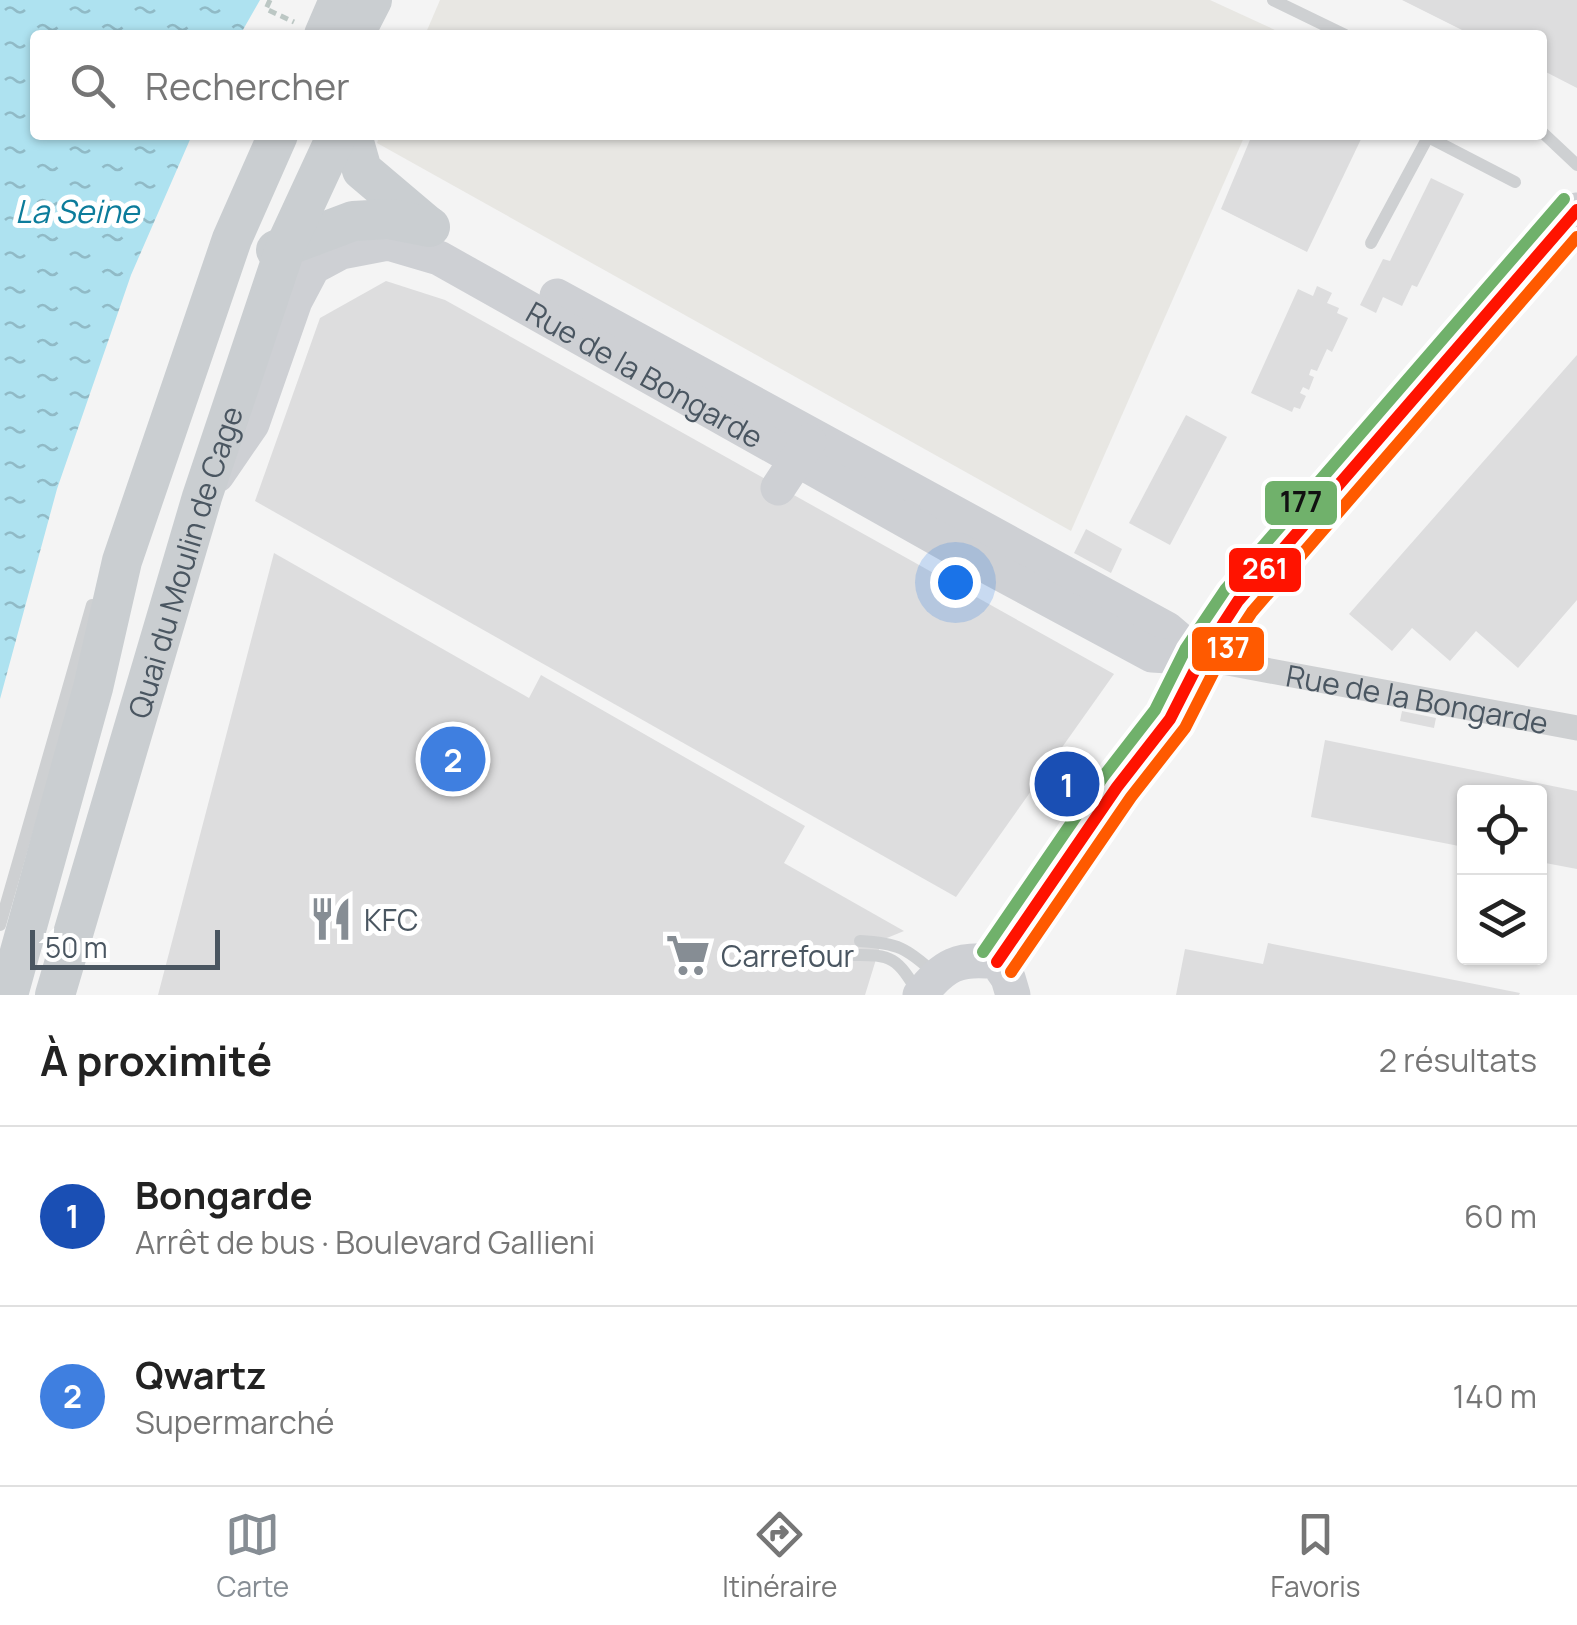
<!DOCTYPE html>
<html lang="fr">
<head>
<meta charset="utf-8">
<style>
  :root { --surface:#fff; --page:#f2f2f2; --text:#222; --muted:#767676; --line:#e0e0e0; --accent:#868d94 }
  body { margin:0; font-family:Manrope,sans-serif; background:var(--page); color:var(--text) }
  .controls { position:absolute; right:30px; bottom:30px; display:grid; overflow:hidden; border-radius:10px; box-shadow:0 2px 8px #0004 }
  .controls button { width:90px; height:90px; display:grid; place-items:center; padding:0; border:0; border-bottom:2px solid var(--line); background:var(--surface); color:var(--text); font:50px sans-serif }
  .scale { position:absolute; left:30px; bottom:25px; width:190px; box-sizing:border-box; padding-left:10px; border:5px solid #4a5661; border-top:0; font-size:28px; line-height:35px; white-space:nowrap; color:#4a5661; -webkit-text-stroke:8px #fff; paint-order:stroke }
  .you { position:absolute; left:955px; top:582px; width:35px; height:35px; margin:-25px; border:8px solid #fff; border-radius:50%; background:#1a73e8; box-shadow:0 0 0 15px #1a73e833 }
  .badge { display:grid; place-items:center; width:65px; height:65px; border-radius:50%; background:var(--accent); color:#fff; font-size:32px; font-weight:700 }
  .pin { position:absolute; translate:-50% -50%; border:5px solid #fff; box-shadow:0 2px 10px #0006 }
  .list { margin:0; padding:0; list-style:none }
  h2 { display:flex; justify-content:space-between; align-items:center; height:130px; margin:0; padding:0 40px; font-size:42px }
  h2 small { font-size:32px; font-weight:400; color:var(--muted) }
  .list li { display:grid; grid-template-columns:65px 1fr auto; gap:30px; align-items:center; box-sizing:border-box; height:180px; padding:0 40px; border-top:2px solid var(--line) }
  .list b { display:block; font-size:38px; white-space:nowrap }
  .list p { margin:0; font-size:32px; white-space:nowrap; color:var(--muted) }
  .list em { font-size:32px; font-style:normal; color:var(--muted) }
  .icon { flex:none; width:55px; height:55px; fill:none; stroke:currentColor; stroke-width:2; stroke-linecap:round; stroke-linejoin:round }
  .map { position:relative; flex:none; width:1577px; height:995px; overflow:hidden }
  .search { position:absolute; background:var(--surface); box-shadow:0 2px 8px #0004; left:30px; right:30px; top:30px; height:110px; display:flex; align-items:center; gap:25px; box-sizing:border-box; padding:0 35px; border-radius:10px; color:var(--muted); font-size:38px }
  .sheet { height:490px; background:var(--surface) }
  nav { display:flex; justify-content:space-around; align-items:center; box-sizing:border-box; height:140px; border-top:2px solid var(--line); background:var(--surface); font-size:28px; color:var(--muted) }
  nav a { display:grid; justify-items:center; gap:5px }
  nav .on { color:var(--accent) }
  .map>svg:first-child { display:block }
  .commercial { fill:#e8e7e3 }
  .water { fill:url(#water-ripples) }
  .building { fill:#ddddde }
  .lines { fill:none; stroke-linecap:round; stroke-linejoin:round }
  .path { stroke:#bcc7c4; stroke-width:5; stroke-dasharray:8 5; stroke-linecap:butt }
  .lane { stroke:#ced0d2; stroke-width:12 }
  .street { stroke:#ced0d2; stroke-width:25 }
  .secondary { stroke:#ced0d4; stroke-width:35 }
  .primary { stroke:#caced1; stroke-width:40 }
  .bus-1-casing { stroke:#fff; stroke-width:20 }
  .bus-2-casing { stroke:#fff; stroke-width:20 }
  .bus-3-casing { stroke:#fff; stroke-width:20 }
  .bus-1 { stroke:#ff1300; stroke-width:12 }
  .bus-2 { stroke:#ff5a00; stroke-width:12 }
  .bus-3 { stroke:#70b16b; stroke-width:12 }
  .labels { text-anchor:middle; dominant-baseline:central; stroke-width:10; stroke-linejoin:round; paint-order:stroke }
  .street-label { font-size:30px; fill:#4a5661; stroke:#fff }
  .poi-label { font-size:30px; fill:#4a5661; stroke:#fff; text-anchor:start }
  .water-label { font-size:32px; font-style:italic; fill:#0c7c9b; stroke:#fff }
  .line-badge { stroke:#fff; stroke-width:4 }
  .badge-label { font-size:28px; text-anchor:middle; font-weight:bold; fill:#fff }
  .pale-badge-label { font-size:28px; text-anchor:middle; font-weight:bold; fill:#111 }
</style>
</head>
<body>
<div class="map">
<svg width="1577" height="995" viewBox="0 0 1577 995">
  <defs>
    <pattern id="water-ripples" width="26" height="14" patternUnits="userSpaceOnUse" patternTransform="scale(2.5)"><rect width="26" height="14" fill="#aee2f0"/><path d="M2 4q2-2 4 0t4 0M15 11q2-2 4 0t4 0" fill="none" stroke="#90bac6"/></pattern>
  </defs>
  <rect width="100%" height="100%" fill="#f4f4f4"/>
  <g class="commercial">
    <path d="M440 0H1210L1286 35H425Z"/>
    <path d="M380 135H1245L1071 531 377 143Z"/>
  </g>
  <path class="water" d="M0 0H260L240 35H35V135H192L131 275 57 489 0 699Z"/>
  <g class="building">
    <path d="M1402 0H1577V88L1542 70V35H1472Z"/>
    <path d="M1252 135H1363L1307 252 1221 209Z"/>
    <path d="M1431 178 1464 194 1417 287 1412 285 1402 306 1383 297 1376 313 1360 305 1383 259 1390 261Z"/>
    <path d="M386 281 445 300 1114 674 956 897 255 501 320 318Z"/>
    <path d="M1317 286 1332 293 1327 303 1339 308 1337 313 1348 318 1332 352 1327 349 1317 371 1311 369 1309 375 1314 377 1309 390 1303 387 1300 393 1306 396 1300 409 1294 407 1292 412 1251 393 1298 289 1313 296Z"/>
    <path d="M1577 355V600L1518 668 1476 631 1450 661 1412 628 1392 651 1349 614Z"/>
    <path d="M1186 415 1227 437 1170 545 1129 523Z"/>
    <path d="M1086 529 1122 549 1111 573 1074 553Z"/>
    <path d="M274 553 529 698 541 675 805 826 784 863 904 931 882 940 865 995H158Z"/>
    <path d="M1402 711 1436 718 1434 728 1400 721Z"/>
    <path d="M1325 740 1577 791V869L1540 862V792H1464V847L1311 817Z"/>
    <path d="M1268 943 1520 993 1519 995H1176L1185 949 1263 964Z"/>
  </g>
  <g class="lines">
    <path class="path" d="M270 0 266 9 294 22"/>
    <g class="lane">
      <path d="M1273 0 1345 35"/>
      <path d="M1542 132 1577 165"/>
      <path d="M1371 243 1428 137 1515 182"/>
      <path d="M0 925 92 605"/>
      <path d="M860 941C897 943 907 948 934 973"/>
      <path d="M851 955C893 954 897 958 919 994"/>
    </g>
    <path class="street" id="s1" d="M1201 658 1577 728"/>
    <g class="secondary">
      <path d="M557 296 1167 629 1201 658"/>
      <path id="s2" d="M217 475 252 424 295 301 313 267 341 252 388 243 439 258 981 563 1152 655 1201 658"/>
      <path d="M778 488 809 441"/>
      <path d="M997 962 1117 787 1170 719 1201 658 1238 601 1577 210"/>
      <path d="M920 995C944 965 958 957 997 962L1008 978 1013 995"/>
    </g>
    <g class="primary">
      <path d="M324 35 339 0"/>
      <path d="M354 35 372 0"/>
      <path d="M352 135 362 170 427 225"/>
      <path d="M276 250 353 221 389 219 430 227"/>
      <path d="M8 995 93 688 122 561 232 239 278 135"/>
      <path id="s3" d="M55 995 202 497 287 243 337 135"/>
    </g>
    <g class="bus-1-casing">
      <path id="bus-1" d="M997 962 1117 787 1170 719 1201 658 1238 601 1577 210"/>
    </g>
    <g class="bus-2-casing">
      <path id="bus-2" d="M1011 972 1131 797 1185 728 1216 667 1252 612 1577 237"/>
    </g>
    <g class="bus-3-casing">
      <path id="bus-3" d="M983 952 1103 777 1155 710 1186 648 1225 590 1564 199"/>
    </g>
    <use href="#bus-1" class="bus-1"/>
    <use href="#bus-2" class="bus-2"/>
    <use href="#bus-3" class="bus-3"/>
  </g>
  <defs>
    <g id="restaurant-bare" transform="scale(3.45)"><path d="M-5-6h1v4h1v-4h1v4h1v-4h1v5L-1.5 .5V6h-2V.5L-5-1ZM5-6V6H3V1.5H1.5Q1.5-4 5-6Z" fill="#868d94" stroke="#fff" stroke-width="2.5" paint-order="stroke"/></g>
    <g id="supermarket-bare" transform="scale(3.45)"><path d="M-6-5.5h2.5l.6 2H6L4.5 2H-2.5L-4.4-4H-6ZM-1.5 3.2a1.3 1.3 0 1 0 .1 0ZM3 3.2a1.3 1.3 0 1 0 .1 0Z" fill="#868d94" stroke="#fff" stroke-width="2.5" paint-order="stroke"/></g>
  </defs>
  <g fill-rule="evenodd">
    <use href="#restaurant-bare" x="331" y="919"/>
    <use href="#supermarket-bare" x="688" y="955"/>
  </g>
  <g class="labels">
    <g class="street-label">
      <text stroke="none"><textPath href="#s2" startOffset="600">Rue de la Bongarde</textPath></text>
      <text stroke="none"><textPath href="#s3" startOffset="452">Quai du Moulin de Cage</textPath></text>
      <text stroke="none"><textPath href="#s1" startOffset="220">Rue de la Bongarde</textPath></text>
    </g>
    <g class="poi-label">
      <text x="364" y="919">KFC</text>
      <text x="721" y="955">Carrefour</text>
    </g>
    <g class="water-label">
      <text x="77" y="211">La Seine</text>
    </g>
  </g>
  <g class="line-badge">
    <rect x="1263" y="479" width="76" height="48" rx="10" fill="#70b16b"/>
    <rect x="1227" y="546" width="76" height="48" rx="10" fill="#ff1300"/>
    <rect x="1190" y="625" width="76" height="48" rx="10" fill="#ff5a00"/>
  </g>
  <g class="badge-label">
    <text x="1265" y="579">261</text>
    <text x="1228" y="658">137</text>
  </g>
  <g class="pale-badge-label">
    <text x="1301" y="512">177</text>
  </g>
</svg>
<div class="controls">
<button><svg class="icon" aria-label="locate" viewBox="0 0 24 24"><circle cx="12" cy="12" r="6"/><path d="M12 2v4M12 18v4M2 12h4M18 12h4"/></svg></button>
<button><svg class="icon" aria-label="layers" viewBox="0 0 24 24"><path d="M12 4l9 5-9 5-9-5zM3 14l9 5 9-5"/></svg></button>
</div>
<div class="scale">50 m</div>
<div class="you"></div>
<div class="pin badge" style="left:1067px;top:784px;background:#1a4fb4">1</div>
<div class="pin badge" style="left:453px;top:759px;background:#3f7fe0">2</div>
<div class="search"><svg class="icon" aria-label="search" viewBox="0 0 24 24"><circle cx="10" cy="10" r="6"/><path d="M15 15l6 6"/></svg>Rechercher</div>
</div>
<section class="sheet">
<h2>À proximité<small>2 résultats</small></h2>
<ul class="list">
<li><span class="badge" style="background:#1a4fb4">1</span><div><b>Bongarde</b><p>Arrêt de bus · Boulevard Gallieni</p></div><em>60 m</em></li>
<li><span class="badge" style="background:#3f7fe0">2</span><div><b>Qwartz</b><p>Supermarché</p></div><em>140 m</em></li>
</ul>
</section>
<nav>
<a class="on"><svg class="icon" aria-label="map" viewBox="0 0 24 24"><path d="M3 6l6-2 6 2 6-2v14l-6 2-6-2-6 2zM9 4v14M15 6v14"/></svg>Carte</a>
<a><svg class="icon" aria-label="directions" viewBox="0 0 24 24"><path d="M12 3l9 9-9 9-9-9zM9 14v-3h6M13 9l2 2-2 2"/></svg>Itinéraire</a>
<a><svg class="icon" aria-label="saved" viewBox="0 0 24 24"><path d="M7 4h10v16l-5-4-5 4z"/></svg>Favoris</a>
</nav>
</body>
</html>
